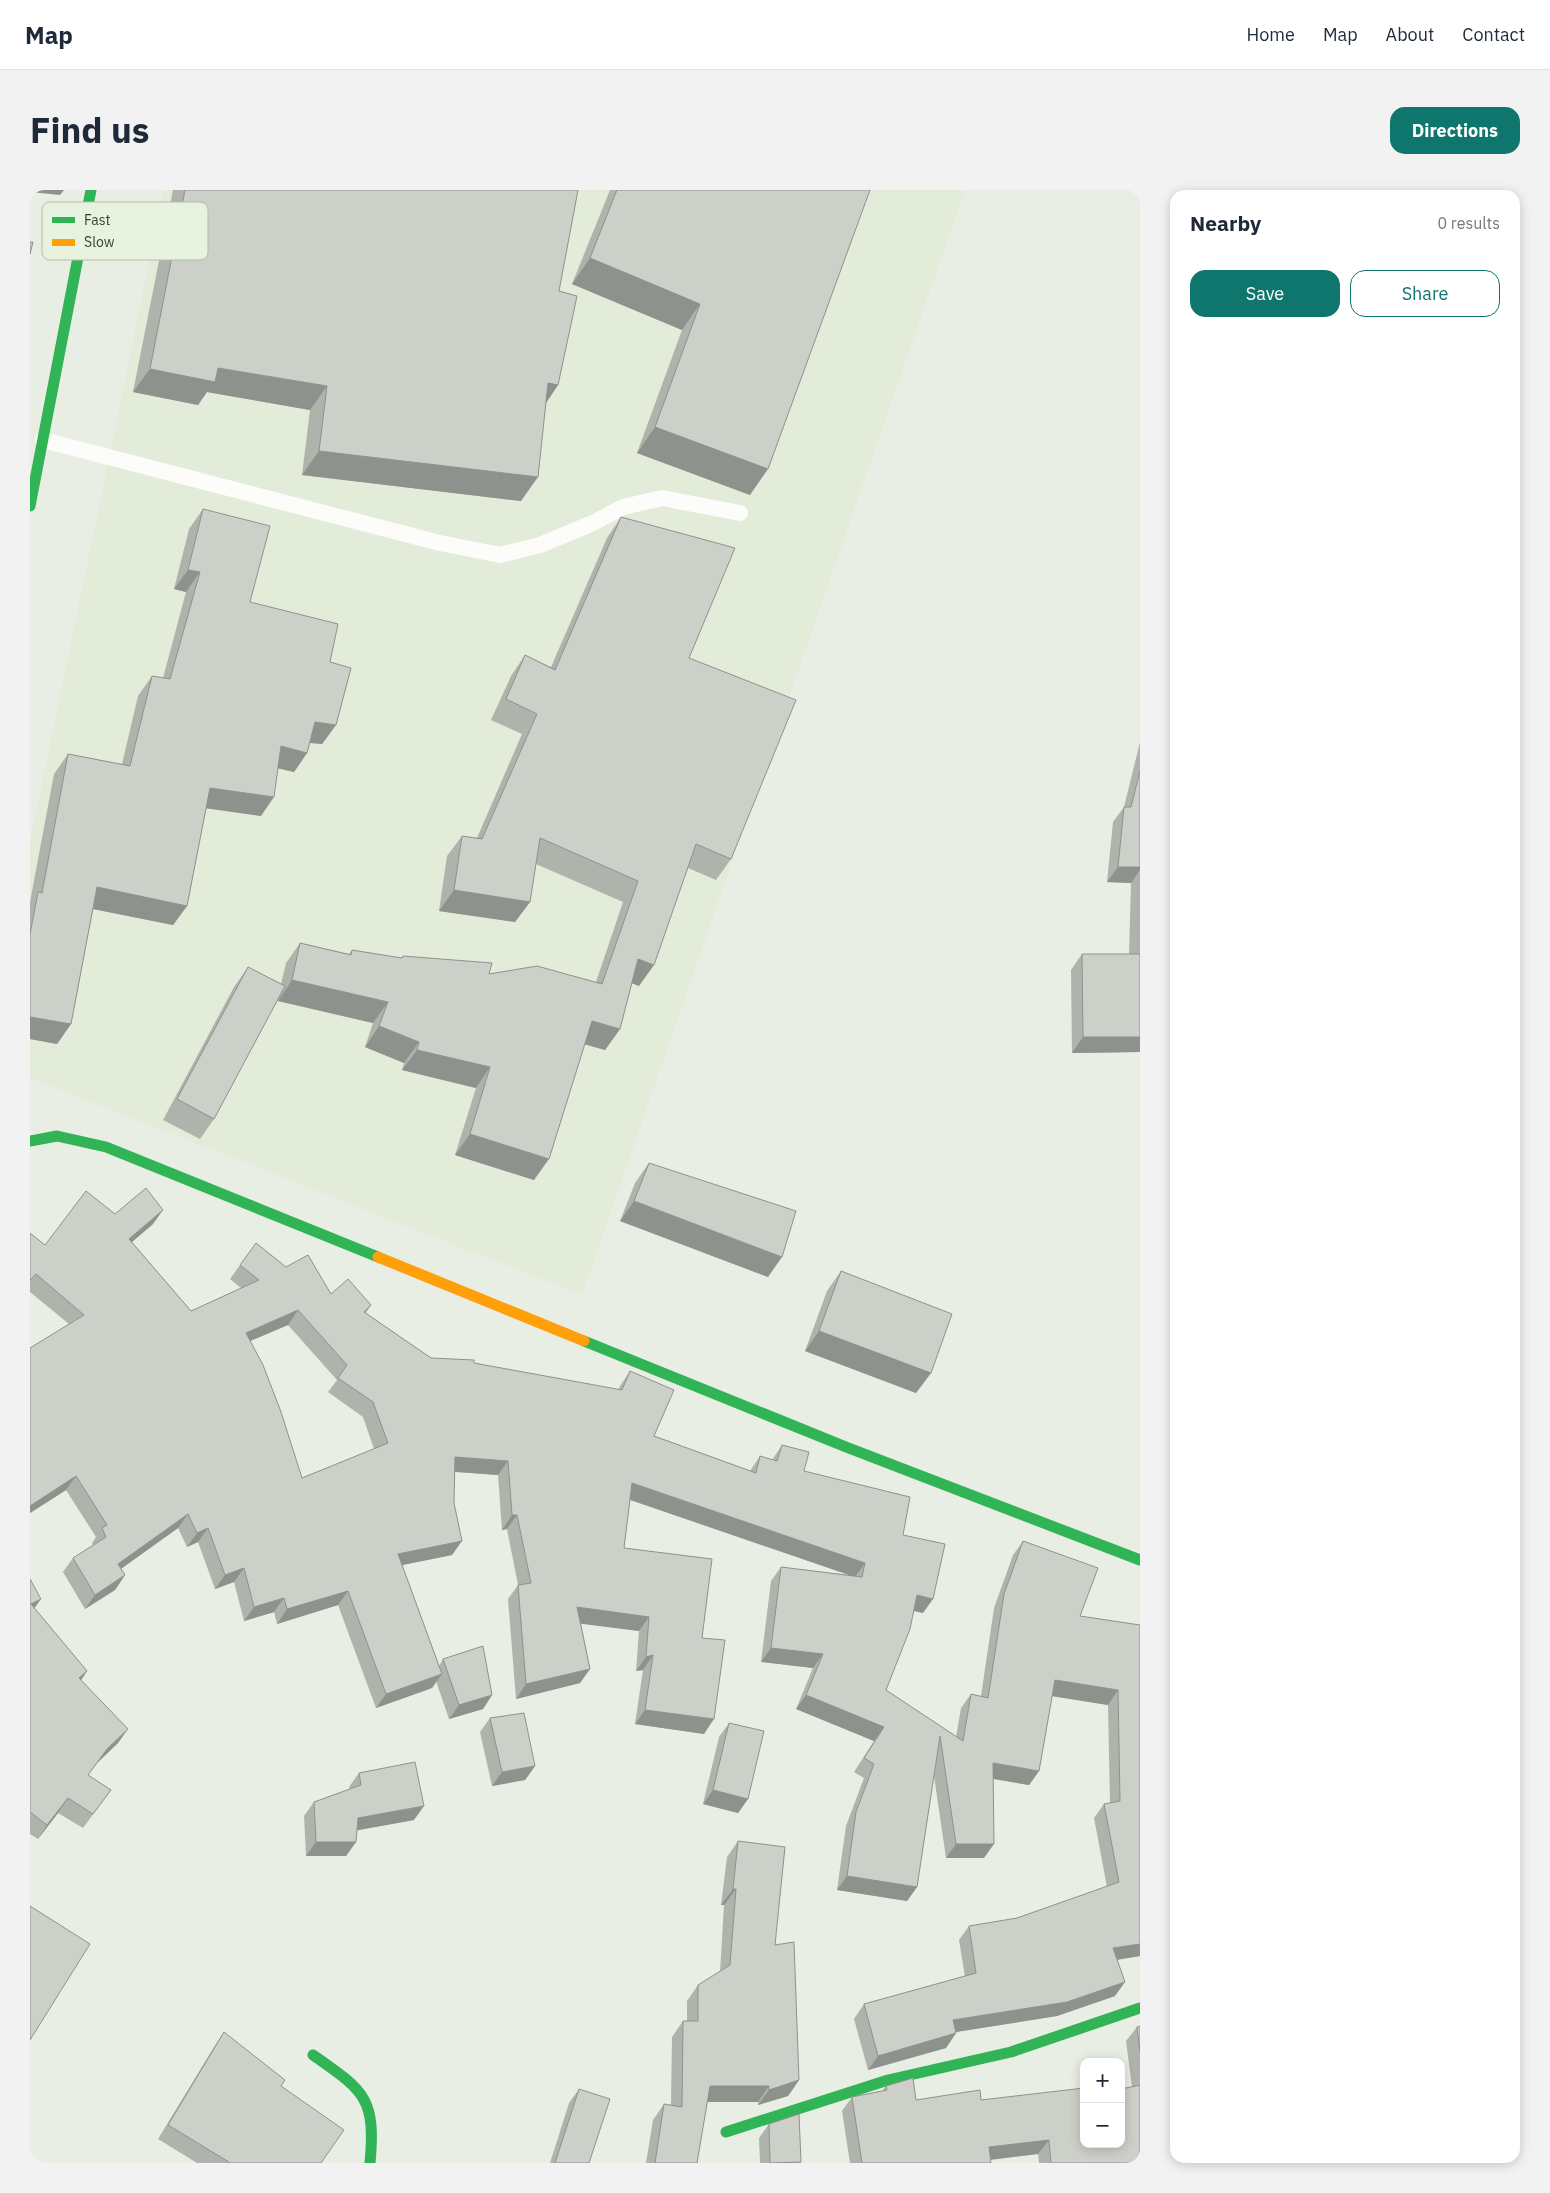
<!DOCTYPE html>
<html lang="en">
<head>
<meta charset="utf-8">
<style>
  :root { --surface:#fff; --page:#f2f2f3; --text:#1f2937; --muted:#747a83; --line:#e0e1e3; --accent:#0f766e }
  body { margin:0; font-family:"IBM Plex Sans",sans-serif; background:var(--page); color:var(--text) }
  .controls { position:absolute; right:15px; bottom:15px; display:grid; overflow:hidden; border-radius:10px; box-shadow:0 2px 12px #0003 }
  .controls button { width:45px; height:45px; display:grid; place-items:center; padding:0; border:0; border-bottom:1px solid var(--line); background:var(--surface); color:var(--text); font:25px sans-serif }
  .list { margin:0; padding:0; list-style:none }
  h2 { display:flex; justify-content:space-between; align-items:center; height:65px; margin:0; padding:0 20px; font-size:21px }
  h2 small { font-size:16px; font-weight:400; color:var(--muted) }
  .actions { display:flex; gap:10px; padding:15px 20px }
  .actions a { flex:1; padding:11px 0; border:1px solid var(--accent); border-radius:15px; text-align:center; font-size:18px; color:var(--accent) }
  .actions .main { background:var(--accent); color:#fff }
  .map { position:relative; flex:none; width:1110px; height:1973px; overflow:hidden; border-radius:15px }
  header { display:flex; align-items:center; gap:30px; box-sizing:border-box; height:70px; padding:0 25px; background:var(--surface); border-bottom:1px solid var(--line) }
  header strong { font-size:24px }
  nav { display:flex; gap:28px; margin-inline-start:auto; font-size:18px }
  .intro { display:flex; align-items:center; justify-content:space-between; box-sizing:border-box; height:120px; padding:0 30px }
  h1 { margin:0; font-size:35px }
  .button { padding:12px 22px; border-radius:15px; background:var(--accent); color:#fff; font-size:18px; font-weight:700 }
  main { display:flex; gap:30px; padding:0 30px }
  aside { flex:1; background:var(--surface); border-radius:15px; box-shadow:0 2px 12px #0003 }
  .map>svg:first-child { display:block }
  .built { fill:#e2ecd9 }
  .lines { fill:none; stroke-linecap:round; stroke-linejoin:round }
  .lane { stroke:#fcfcfb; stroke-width:16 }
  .fast { stroke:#30b455; stroke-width:11 }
  .slow { stroke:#ff9f0a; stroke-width:11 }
  .wall { fill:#afb3ac; fill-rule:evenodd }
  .shaded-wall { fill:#8f928c }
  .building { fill:#ccd0c8; stroke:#8f928c; fill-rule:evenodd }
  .key { fill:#e8f3df; stroke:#b4bcac; stroke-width:1 }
  .key-label { font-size:14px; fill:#393d35 }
</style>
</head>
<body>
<header>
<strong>Map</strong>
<nav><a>Home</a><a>Map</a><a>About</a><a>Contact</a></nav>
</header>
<div class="intro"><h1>Find us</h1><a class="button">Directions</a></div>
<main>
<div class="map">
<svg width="1110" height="1973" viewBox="0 0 1110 1973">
  <rect width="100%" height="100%" fill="#e9eee4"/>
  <path class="built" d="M134 0H935L552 1105 0 888V652Z"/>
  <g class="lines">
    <path class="lane" d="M13 250 410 353 470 365 510 355 563 333 593 317 632 308 710 323"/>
    <g class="fast">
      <path d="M0 316 61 0"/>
      <path d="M0 951 27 946 76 957 348 1067"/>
      <path d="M554 1151 816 1257 1110 1370"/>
      <path d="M283 1865C334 1901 346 1907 340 1973"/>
      <path d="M696 1942 858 1890 981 1862 1110 1818"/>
    </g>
    <path class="slow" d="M348 1067 554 1151"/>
  </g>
  <g class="wall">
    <path d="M143 0H548L529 101 528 195 516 213 491 311 272 285 280 220 177 202 168 215 103 202Z"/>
    <path d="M580 0H840L720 305 607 263 652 140 542 94Z"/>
    <path d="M173 319 220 412 300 472 306 535 292 554 280 553 277 563 264 582 248 578 231 626 176 618 157 716 143 735 63 719 41 834 27 854 0 849V712L24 584 38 564 92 574 108 506 122 486 133 488 156 402 144 399 159 339Z"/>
    <path d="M591 327 659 468 701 669 686 690 658 678 609 796 602 793 590 839 575 860 554 854 504 990 425 965 446 898 372 880 374 873 335 857 343 833 248 811V808L184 929 170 949 133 930 204 797 218 777 251 794 256 773 270 753 319 764 322 760 371 768 373 766 459 784 566 792 593 712 506 674 500 712 485 732 409 721 417 666 432 646 447 648 492 544 461 530 481 486 495 465 521 477 577 348Z"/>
    <path d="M1110 552V862L1042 863 1041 780 1052 764H1099L1101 693 1077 692 1083 632 1094 617Z"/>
    <path d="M619 973 738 1087 590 1031 605 993Z"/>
    <path d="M85 1024 123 1034 102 1052 161 1121 211 1098 200 1089 210 1075 256 1077 301 1104 341 1115 336 1123 401 1168 444 1173 588 1200 590 1196 600 1181 624 1246 720 1281 730 1266 742 1270 752 1255 774 1281 873 1345 893 1423 884 1421 856 1500 926 1547 931 1518 941 1504 951 1506 964 1418 983 1365 993 1351 1050 1426 1110 1435V1766L1087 1770 1085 1806 1027 1826 926 1842V1843L916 1858 838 1880 824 1829 834 1814 935 1787 929 1750 939 1736 987 1728 1077 1697 1064 1628 1074 1614 1080 1613 1078 1515 1022 1506 1009 1581 999 1595 963 1589 954 1668H916L904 1586 887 1697 877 1711 807 1700 816 1636 834 1588 824 1582 844 1551 766 1519 783 1478 731 1472 741 1391 751 1377 819 1385 600 1310 594 1358 672 1448 674 1544 605 1534 613 1480 606 1481 609 1441 551 1433 560 1479 550 1493 486 1509 478 1409 488 1395 477 1339 472 1340 468 1285 425 1282 422 1365 372 1375 409 1476 413 1469 462 1505 453 1519 419 1529 406 1491 402 1498 346 1518 308 1415 247 1434 244 1422 214 1431 204 1392 185 1399 168 1352 157 1357 148 1338 91 1379 95 1385 85 1400 55 1419 33 1382 43 1368 63 1355 62 1353 66 1347 36 1300 0 1323V1158L39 1134 0 1102V1043L15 1055ZM258 1135 307 1190 298 1202 333 1227 344 1259 272 1288 220 1151Z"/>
    <path d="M811 1081 901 1183 886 1203 775 1161 797 1101Z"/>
    <path d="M0 1389 4 1418 57 1481 51 1490 88 1553 67 1573 58 1585 81 1600 53 1638 28 1623 8 1649 0 1644Z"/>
    <path d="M460 1528 505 1576 495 1590 462 1596 450 1542Z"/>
    <path d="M699 1533 718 1609 708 1623 673 1614 689 1547Z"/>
    <path d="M329 1583 384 1630 327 1640 326 1652 316 1666H276L274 1626 284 1612 320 1599 319 1597Z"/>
    <path d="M708 1651 745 1755 769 1890 758 1906 728 1915V1912H677L667 1973H616L623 1930 634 1914 641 1915 642 1847 653 1831H657V1811L668 1795 690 1782 694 1715H691L697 1667Z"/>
    <path d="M1110 1836V1973H1009L1008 1964 961 1970V1973H820L812 1921 822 1907 852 1901 856 1896 886 1910H951L1054 1954 1102 1897 1096 1851 1107 1837Z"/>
    <path d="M194 1842 251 1896 291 1973H167L128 1949 184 1857Z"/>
    <path d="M549 1899 559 1973H520L539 1913Z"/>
    <path d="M739 1934 771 1973H730L729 1948Z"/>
  </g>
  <g class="shaded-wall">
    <path d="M0 0H34L30 5 0 2Z"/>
    <path d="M560 68 670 114 652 140 542 94Z"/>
    <path d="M188 178 297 196 280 220 177 202 168 215 103 202 120 179Z"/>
    <path d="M518 193 528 195 512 219Z"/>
    <path d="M625 237 738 279 720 305 607 263Z"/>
    <path d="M289 261 508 287 491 311 272 285Z"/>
    <path d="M158 380 170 382 156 402 144 399Z"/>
    <path d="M285 532 306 535 292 554 272 552Z"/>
    <path d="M251 556 277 563 264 582 238 576Z"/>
    <path d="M180 598 244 607 231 626 167 617Z"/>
    <path d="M1088 677H1110V680L1101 693 1077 692Z"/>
    <path d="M67 697 157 716 143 735 53 717Z"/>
    <path d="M424 700 500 712 485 732 409 721Z"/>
    <path d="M608 769 624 775 609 796 594 790Z"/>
    <path d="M262 790 358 812 343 833 248 811Z"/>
    <path d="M0 827 41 834 27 854 0 849Z"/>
    <path d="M562 831 590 839 575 860 547 852Z"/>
    <path d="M349 836 389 852 374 873 335 857Z"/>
    <path d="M1053 847H1110V862L1042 863Z"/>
    <path d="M387 860 460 877 446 898 372 880Z"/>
    <path d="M440 944 519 969 504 990 425 965Z"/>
    <path d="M604 1011 752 1067 738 1087 590 1031Z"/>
    <path d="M133 1020 123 1034 89 1063 99 1049Z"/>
    <path d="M268 1120 258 1135 206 1157 216 1143Z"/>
    <path d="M789 1141 901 1183 886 1203 775 1161Z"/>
    <path d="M425 1267 478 1271 468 1285 415 1281Z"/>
    <path d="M46 1286 36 1300 0 1323V1316Z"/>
    <path d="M602 1293 835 1373 825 1387 592 1307Z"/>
    <path d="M158 1324 148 1338 78 1388 88 1374Z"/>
    <path d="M482 1325H487L477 1339 472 1340Z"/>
    <path d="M178 1338 168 1352 157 1357 167 1343Z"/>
    <path d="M432 1351 422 1365 358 1378 368 1364Z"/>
    <path d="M214 1378 204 1392 185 1399 195 1385Z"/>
    <path d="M95 1385 85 1400 55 1419 65 1405Z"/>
    <path d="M318 1401 308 1415 247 1434 257 1419Z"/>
    <path d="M887 1405 903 1409 893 1423 877 1419Z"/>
    <path d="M254 1408 244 1422 214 1431 224 1417Z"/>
    <path d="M11 1409 1 1423V1414Z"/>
    <path d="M547 1417 619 1427 609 1441 537 1432Z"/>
    <path d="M741 1458 793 1464 783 1478 731 1472Z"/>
    <path d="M623 1465 613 1480 606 1481 616 1467Z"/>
    <path d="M560 1479 550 1493 486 1509 496 1494Z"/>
    <path d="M57 1481 48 1495 49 1488Z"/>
    <path d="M412 1484 402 1498 346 1518 356 1504Z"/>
    <path d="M1025 1490 1088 1500 1078 1515 1015 1505Z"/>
    <path d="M462 1505 453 1519 419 1529 429 1515Z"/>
    <path d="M776 1505 854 1537 844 1551 766 1519Z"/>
    <path d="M615 1520 684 1529 674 1544 605 1534Z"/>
    <path d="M98 1539 88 1553 67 1573 48 1599 77 1559Z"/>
    <path d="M963 1573 1009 1581 999 1595 953 1587Z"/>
    <path d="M505 1576 495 1590 462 1596 472 1582Z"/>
    <path d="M683 1600 718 1609 708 1623 673 1614Z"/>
    <path d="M38 1608 28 1623 8 1649 17 1635Z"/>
    <path d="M394 1616 384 1630 318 1642 328 1628Z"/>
    <path d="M286 1652H326L316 1666H276Z"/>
    <path d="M926 1654H964L954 1668H916Z"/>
    <path d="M817 1686 887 1697 877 1711 807 1700Z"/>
    <path d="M703 1699H706L694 1715H691Z"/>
    <path d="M1110 1754V1766L1073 1772 1083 1758Z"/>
    <path d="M1095 1792 1085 1806 1027 1826 913 1844 923 1830Z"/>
    <path d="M926 1843 916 1858 838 1880 848 1866Z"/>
    <path d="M769 1890 758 1906 728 1915 739 1900Z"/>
    <path d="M680 1896H739L728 1912H669Z"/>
    <path d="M1019 1950 1008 1964 948 1971 959 1957Z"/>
  </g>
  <g class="building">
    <path d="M155 0H548L529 101 547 106 528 195 518 193 508 287 289 261 297 196 188 178 185 192 120 179Z"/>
    <path d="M587 0H840L738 279 625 237 670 114 560 68Z"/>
    <path d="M0 52H3L0 64Z"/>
    <path d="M173 319 240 336 220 412 308 434 300 472 321 478 306 535 285 532 277 563 251 556 244 607 180 598 157 716 67 697 41 834 0 827V744L8 702 12 703 38 564 100 576 122 486 140 489 170 382 158 380Z"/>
    <path d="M591 327 705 358 659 468 766 510 701 669 666 654 624 775 608 769 590 839 562 831 519 969 440 944 460 877 387 860 389 852 349 836 358 812 262 790 270 753 321 765 322 760 372 768 373 766 462 773 459 784 507 776 572 794 608 691 510 648 500 712 424 700 432 646 452 649 507 524 476 509 495 465 525 480Z"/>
    <path d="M1110 581V677H1088L1094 617H1101Z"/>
    <path d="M1052 764H1110V847H1053Z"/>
    <path d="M218 777 255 796 184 929 147 909Z"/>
    <path d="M619 973 766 1021 752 1067 604 1011Z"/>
    <path d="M116 998 133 1020 99 1049 161 1121 229 1090 210 1075 226 1053 256 1077 278 1065 301 1104 318 1089 341 1115 334 1122 401 1168 444 1170V1173L592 1200 600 1181 644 1200 624 1246 726 1283 730 1266 747 1271 752 1255 779 1262 774 1281 880 1307 873 1345 915 1354 903 1409 887 1405 880 1439 856 1500 933 1551 941 1504 958 1508 974 1404 993 1351 1068 1378 1050 1426 1110 1435V1754L1083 1758 1095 1792 1037 1812 923 1830 926 1843 848 1866 834 1814 946 1783 939 1736 987 1728 1089 1692 1074 1614 1090 1611 1088 1500 1025 1490 1009 1581 963 1573 964 1654H926L910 1546 887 1697 817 1686 826 1622 844 1574 834 1568 854 1537 776 1505 793 1464 741 1458 751 1377 832 1387 835 1373 602 1293 594 1358 682 1369 672 1448 695 1450 684 1529 615 1520 623 1465 616 1467 619 1427 547 1417 560 1479 496 1494 488 1395 501 1393 487 1325H482L478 1271 425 1267 424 1313 432 1351 368 1364 412 1484 356 1504 318 1401 257 1419 254 1408 224 1417 214 1378 195 1385 178 1338 167 1343 158 1324 88 1374 95 1385 65 1405 43 1368 76 1347 72 1338 77 1335 46 1286 0 1316V1158L54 1125 6 1084 0 1090V1043L15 1055 56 1001 85 1024ZM268 1120 317 1175 308 1188 343 1212 358 1253 272 1288 251 1222 233 1175 216 1143Z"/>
    <path d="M811 1081 922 1124 901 1183 789 1141Z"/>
    <path d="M0 1389 11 1409 1 1414 57 1481 49 1488 98 1539 77 1559 58 1585 81 1600 63 1624 38 1608 17 1635 0 1622Z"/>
    <path d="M453 1456 462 1505 429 1515 413 1469Z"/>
    <path d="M494 1523 505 1576 472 1582 460 1528Z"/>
    <path d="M699 1533 734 1541 718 1609 683 1600Z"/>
    <path d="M385 1572 394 1616 328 1628 326 1652H286L284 1612 331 1595 329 1583Z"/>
    <path d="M708 1651 755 1657 745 1755 764 1752 769 1890 739 1900V1896H680L667 1973H625L634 1914 652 1917 653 1831H668V1795L700 1775 706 1699H703Z"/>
    <path d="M0 1716 60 1754 0 1850Z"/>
    <path d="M1110 1836V1862L1107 1837Z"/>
    <path d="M194 1842 255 1890 251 1896 314 1940 291 1973H198L199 1972 138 1935Z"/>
    <path d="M883 1888 886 1910 950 1900 951 1910 1054 1898V1954H1091V1899L1110 1895V1973H1021L1019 1950 959 1957 961 1973H832L822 1907 857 1900 856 1896Z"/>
    <path d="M549 1899 580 1909 559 1973H525Z"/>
    <path d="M769 1924 771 1972 740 1973 739 1934Z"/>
    <path d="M0 1969 6 1973H0Z"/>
  </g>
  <rect x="12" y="12" width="166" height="58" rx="8" class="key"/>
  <rect x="22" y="27" width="23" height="6" fill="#30b455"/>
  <rect x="22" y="49" width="23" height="7" fill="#ff9f0a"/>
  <g class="key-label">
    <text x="54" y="35">Fast</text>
    <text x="54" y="57">Slow</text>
  </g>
</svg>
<div class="controls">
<button>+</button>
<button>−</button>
</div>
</div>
<aside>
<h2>Nearby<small>0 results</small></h2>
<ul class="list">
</ul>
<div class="actions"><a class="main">Save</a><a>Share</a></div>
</aside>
</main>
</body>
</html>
